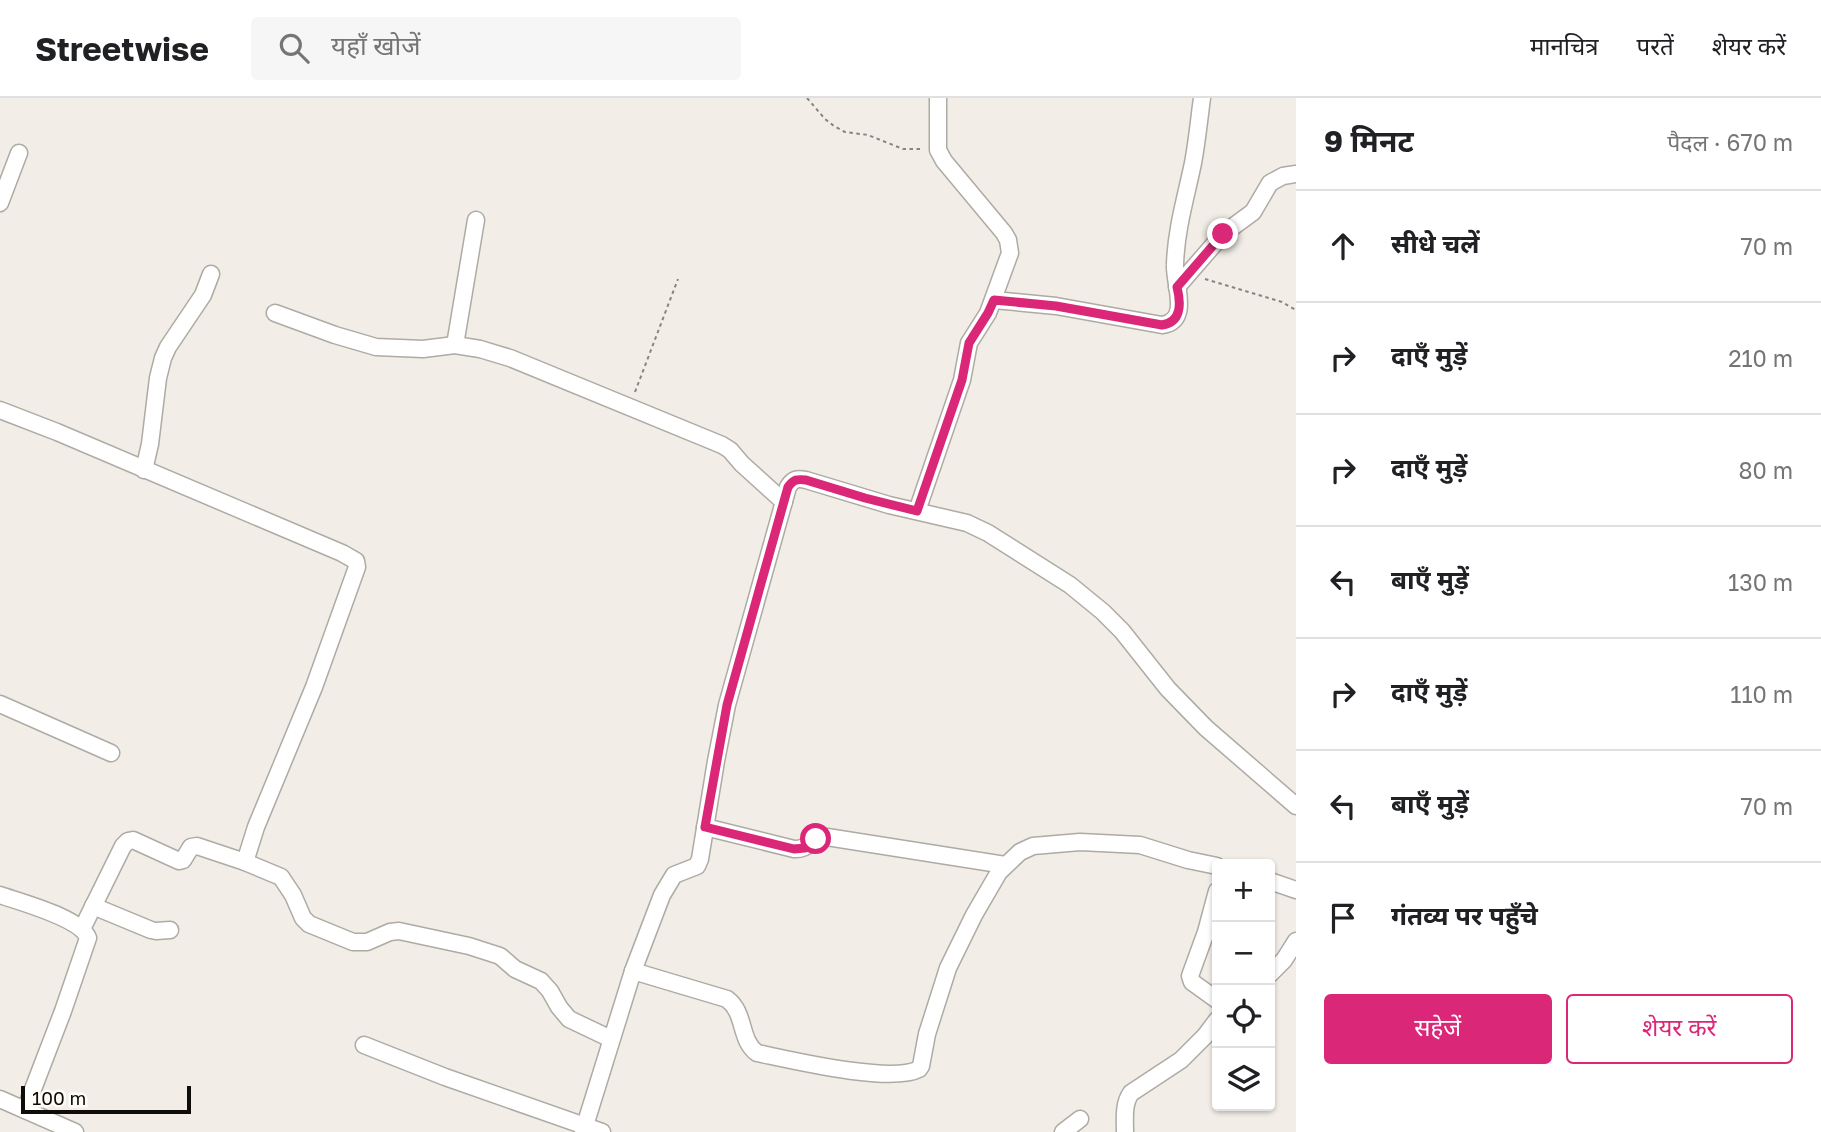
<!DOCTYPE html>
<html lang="hi">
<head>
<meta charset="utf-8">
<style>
  :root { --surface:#fff; --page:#f6f6f6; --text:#202124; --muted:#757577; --line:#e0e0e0; --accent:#db2777 }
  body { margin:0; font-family:"Golos Text","Noto Sans Devanagari",sans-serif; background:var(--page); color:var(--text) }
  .controls { position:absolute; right:21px; bottom:21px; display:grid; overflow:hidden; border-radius:7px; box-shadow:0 2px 5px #0004 }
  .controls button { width:63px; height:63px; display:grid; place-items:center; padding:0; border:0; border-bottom:2px solid var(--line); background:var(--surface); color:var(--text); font:35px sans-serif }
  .scale { position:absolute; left:21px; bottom:18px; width:170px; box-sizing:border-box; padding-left:7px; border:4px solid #0e0d0a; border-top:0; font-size:19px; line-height:24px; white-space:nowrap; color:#0e0d0a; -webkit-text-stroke:5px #fffcf6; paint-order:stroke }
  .stop { position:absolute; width:21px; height:21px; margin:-16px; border:5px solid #db2777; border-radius:50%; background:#fff }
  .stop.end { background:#db2777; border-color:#fff; box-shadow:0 2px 7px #0008 }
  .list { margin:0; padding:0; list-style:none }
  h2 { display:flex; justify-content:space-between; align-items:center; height:91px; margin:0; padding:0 28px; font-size:30px }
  h2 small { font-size:23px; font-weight:400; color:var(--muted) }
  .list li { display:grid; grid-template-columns:46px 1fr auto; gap:21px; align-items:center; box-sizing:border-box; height:112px; padding:0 28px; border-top:2px solid var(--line) }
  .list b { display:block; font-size:26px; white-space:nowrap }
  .list em { font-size:23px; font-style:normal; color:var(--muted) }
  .actions { display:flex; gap:14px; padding:21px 28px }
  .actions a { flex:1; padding:16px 0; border:2px solid var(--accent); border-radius:7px; text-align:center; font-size:24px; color:var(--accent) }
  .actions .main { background:var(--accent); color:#fff }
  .icon { flex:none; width:38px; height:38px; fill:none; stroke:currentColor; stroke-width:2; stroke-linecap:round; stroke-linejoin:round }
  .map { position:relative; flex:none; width:1296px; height:1034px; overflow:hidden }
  header { display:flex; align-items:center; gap:42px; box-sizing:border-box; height:98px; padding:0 35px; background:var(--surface); border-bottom:2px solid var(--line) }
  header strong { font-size:33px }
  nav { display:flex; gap:38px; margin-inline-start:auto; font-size:24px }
  .search { width:490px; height:63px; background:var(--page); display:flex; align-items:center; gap:18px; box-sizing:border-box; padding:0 24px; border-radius:7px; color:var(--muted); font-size:26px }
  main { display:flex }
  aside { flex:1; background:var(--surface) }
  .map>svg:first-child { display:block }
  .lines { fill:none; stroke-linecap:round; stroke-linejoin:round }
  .minor-casing { stroke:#aeaaa4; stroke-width:19 }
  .path { stroke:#878580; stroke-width:2; stroke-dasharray:3.5 3.5; stroke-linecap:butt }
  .minor { stroke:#fff; stroke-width:16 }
  .route { stroke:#db2777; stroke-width:9 }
</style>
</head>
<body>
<header>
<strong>Streetwise</strong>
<div class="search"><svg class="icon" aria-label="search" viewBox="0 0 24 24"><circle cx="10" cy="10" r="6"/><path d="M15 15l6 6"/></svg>यहाँ खोजें</div>
<nav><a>मानचित्र</a><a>परतें</a><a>शेयर करें</a></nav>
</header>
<main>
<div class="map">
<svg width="1296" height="1034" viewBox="0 0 1296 1034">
  <rect width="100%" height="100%" fill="#f2eee7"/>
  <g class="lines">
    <g class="minor-casing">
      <g id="minor">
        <path d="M0 105 19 55"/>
        <path d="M1177 189 1223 136 1253 114 1270 85 1283 78 1296 76"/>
        <path d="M994 202 1056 208 1162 227C1191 223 1174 186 1175 167 1176 131 1186 99 1193 65 1197 44 1199 22 1202 0"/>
        <path d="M275 215 335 237 376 249 423 251 455 247 480 251 510 260 722 347 730 352 742 366 784 404"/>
        <path d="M455 247 476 122"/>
        <path d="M0 312 57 334 342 455 356 463 357 469 314 589 256 729 245 764"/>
        <path d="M144 372 150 346 158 280 163 260 168 249 203 197 211 176"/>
        <path d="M917 413 962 282 969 245 988 215 1010 155 1008 142 1004 135 944 63 938 52V0"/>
        <path d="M0 606 111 655"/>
        <path d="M705 729 794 751C808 752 814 740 827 739L1005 767"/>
        <path d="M1270 783 1296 792"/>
        <path d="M1217 793 1206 834 1190 878 1192 884 1217 902"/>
        <path d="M0 797C20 804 81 820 88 840L63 913 25 1012"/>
        <path d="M93 808 151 832 156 833 170 832"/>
        <path d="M82 831 123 748 128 743 133 742 179 763 183 762 191 749 197 748 245 764 281 779 293 797 303 820 309 826 353 844H367L390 834 399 833 469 848 500 858 515 871 541 883 550 893 559 909 569 921 611 941"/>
        <path d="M633 873 727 901C746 915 739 942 757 955 791 962 891 986 919 971L921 968 927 936 948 870 974 817 999 774 1020 754 1033 748 1080 744 1140 747 1188 762 1217 768"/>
        <path d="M1270 876 1284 862 1296 843"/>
        <path d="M364 947 445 979 602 1034"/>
        <path d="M0 1001 75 1034"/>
        <path d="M583 1034 633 873 662 797 674 777 697 768 700 761 716 663 727 607 788 389C793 381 797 380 806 382L889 407 967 425 988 435 1070 487 1103 514 1122 533 1168 591 1206 630 1296 708"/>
        <path d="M1063 1034 1080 1021"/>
        <path d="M1125 1034C1125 1021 1123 1006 1131 995L1181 962 1205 938 1217 922"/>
      </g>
    </g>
    <g class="path">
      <path d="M807 0 825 21 834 28 845 34 868 37 903 51H923"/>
      <path d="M1205 181 1282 204 1296 212"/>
      <path d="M635 294 678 181"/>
    </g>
    <use href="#minor" class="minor"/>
  </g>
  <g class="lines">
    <path class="route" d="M816 741 805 750 794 751 705 729 727 607 788 389C794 381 797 381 806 382L865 400 917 413 962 282 969 245 988 215 994 202 1056 208 1162 227C1182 224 1181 205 1177 189L1223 136"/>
  </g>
</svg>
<div class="controls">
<button>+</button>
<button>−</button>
<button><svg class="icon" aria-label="locate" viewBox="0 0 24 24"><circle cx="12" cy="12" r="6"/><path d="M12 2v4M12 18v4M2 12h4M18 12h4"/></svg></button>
<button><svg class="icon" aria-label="layers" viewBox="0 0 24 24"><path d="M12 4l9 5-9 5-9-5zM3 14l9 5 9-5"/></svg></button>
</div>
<div class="scale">100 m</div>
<div class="stop" style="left:816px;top:741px"></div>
<div class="stop end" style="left:1223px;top:136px"></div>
</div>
<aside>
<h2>9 मिनट<small>पैदल · 670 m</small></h2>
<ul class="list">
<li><svg class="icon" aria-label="ahead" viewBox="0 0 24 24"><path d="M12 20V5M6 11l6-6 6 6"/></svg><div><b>सीधे चलें</b></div><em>70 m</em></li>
<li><svg class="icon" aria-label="right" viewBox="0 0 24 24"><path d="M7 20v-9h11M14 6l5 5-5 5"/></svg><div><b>दाएँ मुड़ें</b></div><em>210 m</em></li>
<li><svg class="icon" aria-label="right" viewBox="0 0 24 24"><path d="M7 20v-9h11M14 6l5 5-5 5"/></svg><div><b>दाएँ मुड़ें</b></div><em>80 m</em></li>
<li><svg class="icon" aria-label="left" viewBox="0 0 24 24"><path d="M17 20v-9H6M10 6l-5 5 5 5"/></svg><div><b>बाएँ मुड़ें</b></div><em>130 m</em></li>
<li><svg class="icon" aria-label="right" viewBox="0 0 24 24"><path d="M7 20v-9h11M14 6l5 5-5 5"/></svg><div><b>दाएँ मुड़ें</b></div><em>110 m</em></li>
<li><svg class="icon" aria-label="left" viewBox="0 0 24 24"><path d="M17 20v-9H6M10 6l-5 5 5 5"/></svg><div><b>बाएँ मुड़ें</b></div><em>70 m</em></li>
<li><svg class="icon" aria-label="arrive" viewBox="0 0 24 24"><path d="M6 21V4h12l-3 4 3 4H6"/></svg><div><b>गंतव्य पर पहुँचे</b></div></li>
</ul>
<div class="actions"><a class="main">सहेजें</a><a>शेयर करें</a></div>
</aside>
</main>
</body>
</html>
